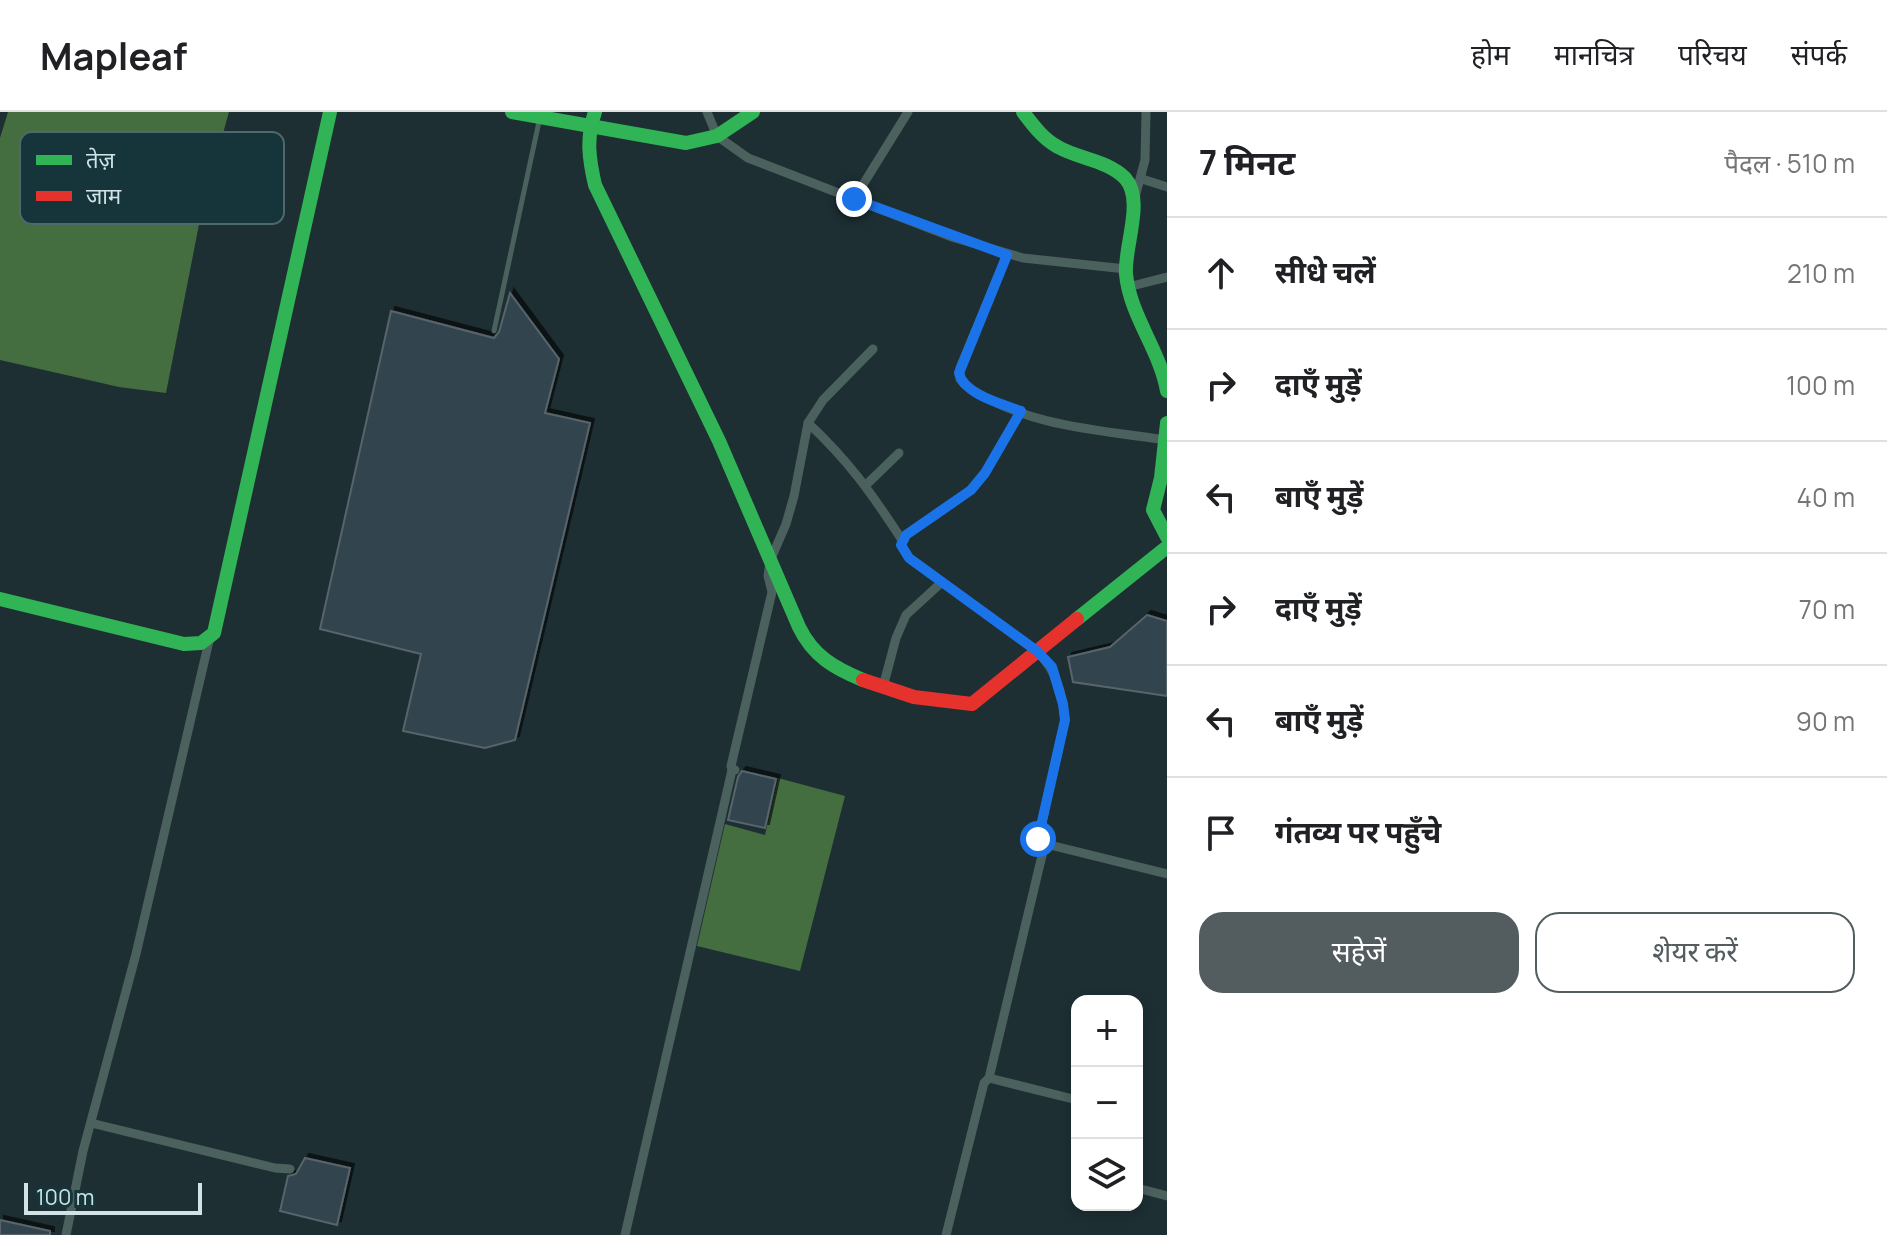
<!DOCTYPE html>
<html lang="hi">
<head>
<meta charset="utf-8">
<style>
  :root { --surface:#fff; --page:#f2f2f2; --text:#202124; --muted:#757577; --line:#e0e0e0; --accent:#535c5f }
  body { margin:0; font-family:Manrope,"Noto Sans Devanagari",sans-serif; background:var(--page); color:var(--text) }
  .controls { position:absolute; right:24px; bottom:24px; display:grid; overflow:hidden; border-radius:16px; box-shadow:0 4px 12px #0003 }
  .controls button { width:72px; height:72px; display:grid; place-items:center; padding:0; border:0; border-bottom:2px solid var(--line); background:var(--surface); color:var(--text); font:40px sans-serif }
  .scale { position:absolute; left:24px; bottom:20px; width:178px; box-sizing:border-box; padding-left:8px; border:4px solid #d1e3e6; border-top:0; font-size:22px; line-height:28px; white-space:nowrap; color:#d1e3e6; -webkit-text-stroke:6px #15353b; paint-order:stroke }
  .stop { position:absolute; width:24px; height:24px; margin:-18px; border:6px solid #1a73e8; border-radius:50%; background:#fff }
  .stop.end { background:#1a73e8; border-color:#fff; box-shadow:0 2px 8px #0008 }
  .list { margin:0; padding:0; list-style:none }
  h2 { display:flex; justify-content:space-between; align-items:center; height:104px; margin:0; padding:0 32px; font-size:34px }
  h2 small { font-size:26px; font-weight:400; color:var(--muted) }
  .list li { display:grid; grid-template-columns:52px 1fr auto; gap:24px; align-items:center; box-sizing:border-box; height:112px; padding:0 32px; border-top:2px solid var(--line) }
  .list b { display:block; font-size:30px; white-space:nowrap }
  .list em { font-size:26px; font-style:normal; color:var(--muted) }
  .actions { display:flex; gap:16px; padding:24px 32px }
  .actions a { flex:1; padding:18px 0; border:2px solid var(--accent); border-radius:24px; text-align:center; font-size:28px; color:var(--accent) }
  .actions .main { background:var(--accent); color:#fff }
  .icon { flex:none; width:44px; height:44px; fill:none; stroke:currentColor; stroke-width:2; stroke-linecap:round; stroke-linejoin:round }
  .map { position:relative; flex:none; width:1167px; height:1123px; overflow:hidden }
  header { display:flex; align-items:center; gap:48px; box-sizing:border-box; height:112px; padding:0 40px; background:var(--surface); border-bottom:2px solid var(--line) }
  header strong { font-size:38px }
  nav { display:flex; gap:44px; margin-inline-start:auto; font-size:28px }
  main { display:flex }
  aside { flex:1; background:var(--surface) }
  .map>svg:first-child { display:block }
  .forest { fill:#446e3f }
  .building { fill:#314550; stroke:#58646a; stroke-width:2; filter:url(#shadow) }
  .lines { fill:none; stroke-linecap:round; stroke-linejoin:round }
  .lane { stroke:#4b615e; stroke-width:5 }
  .street { stroke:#4b615e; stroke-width:9 }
  .fast { stroke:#30b455; stroke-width:14 }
  .jam { stroke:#e5322d; stroke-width:14 }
  .route { stroke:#1a73e8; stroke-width:10 }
  .key { fill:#15353b; stroke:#4d696e; stroke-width:2 }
  .key-label { font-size:22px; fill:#d1e3e6 }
</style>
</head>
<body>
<header>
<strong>Mapleaf</strong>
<nav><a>होम</a><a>मानचित्र</a><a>परिचय</a><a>संपर्क</a></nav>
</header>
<main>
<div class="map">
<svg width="1167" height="1123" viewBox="0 0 1167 1123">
  <defs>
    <filter id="shadow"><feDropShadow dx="4" dy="-4" stdDeviation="0" flood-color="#0009"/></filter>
  </defs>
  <rect width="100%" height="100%" fill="#1d2f33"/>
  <g class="forest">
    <path d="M8 0H229L203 92 166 281 119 275 0 248V26Z"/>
    <path d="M778 666 845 684 800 859 697 834 725 712 765 723Z"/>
  </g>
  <g class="building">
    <path d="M510 181 559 247 545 301 590 311 515 628 485 636 403 619 421 542 320 517 391 199 494 226 499 220Z"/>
    <path d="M1147 503 1167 509V584L1073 570 1068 545 1110 535Z"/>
    <path d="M742 659 776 667 765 716 728 708 738 665Z"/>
    <path d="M305 1046 350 1056 337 1113 280 1099 288 1064 296 1062Z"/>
    <path d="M0 1108 50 1119V1123H0Z"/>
  </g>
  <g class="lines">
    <path class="lane" d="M494 219 540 5"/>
    <g class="street">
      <path d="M707 0 717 24 748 46 952 125 1023 146 1126 157"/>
      <path d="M1142 67 1167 75"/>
      <path d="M1135 85 1145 48 1146 0"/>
      <path d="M854 87 908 0"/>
      <path d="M1007 143 960 256V267L964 272C1021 314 1099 318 1167 328"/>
      <path d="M1128 175 1167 165"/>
      <path d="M808 311C849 349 872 382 902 428"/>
      <path d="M866 373 899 341"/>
      <path d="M883 575 896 526 906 503 942 470"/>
      <path d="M735 658H732L731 654 772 480 768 464 770 449 786 412 794 384 808 311 823 288 873 237"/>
      <path d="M1041 734 1050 733 1167 762"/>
      <path d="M989 966 1077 988"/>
      <path d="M91 1011 275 1056 290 1057"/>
      <path d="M1137 1076 1167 1084"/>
      <path d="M66 1123 83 1039 136 842 209 529"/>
      <path d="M625 1123 732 658"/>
      <path d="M946 1123 984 971 989 966 1039 756 1043 740 1038 727 1065 608C1062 580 1057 560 1037 539L909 446 901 433 906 423 971 378 985 361 1021 299"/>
    </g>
    <g class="fast">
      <path d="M512 0 686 31 717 24 753 0"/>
      <path d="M595 0C586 26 589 47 595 73L719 329 799 515C813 544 834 556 863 568"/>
      <path d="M1023 0C1033 13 1043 27 1058 35 1079 47 1107 48 1125 66 1145 88 1124 134 1126 162 1130 204 1160 238 1167 279"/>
      <path d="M1167 311 1161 366 1153 398 1167 425"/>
      <path d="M0 487 184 532 201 531 214 521 330 0"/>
      <path d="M1077 507 1167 435"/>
    </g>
    <path class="jam" d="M863 568 914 585 972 592 1077 507"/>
  </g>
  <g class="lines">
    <path class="route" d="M854 87 1007 143 959 261C964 283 1003 292 1021 299L985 361 971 378 906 423 901 433 909 446 1037 539 1052 555 1063 592 1065 608 1038 727"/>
  </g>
  <rect x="20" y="20" width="264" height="92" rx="12" class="key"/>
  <rect x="36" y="43" width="36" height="10" fill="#30b455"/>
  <rect x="36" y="79" width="36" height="10" fill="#e5322d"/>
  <g class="key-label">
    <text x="86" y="56">तेज़</text>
    <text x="86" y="92">जाम</text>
  </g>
</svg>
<div class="controls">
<button>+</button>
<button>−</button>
<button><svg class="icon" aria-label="layers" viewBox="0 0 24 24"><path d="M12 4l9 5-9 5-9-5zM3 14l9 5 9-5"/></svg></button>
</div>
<div class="scale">100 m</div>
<div class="stop" style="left:1038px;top:727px"></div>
<div class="stop end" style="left:854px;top:87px"></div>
</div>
<aside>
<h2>7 मिनट<small>पैदल · 510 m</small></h2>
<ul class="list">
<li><svg class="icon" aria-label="ahead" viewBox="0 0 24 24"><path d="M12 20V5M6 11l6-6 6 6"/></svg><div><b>सीधे चलें</b></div><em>210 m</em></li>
<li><svg class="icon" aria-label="right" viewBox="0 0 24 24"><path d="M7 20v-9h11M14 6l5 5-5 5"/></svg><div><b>दाएँ मुड़ें</b></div><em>100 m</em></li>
<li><svg class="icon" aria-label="left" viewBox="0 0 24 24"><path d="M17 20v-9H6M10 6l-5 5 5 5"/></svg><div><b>बाएँ मुड़ें</b></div><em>40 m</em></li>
<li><svg class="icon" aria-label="right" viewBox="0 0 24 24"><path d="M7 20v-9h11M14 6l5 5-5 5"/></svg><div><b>दाएँ मुड़ें</b></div><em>70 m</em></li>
<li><svg class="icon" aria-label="left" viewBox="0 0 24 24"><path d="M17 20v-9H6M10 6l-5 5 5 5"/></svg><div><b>बाएँ मुड़ें</b></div><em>90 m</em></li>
<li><svg class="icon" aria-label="arrive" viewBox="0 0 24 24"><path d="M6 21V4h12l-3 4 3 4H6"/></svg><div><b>गंतव्य पर पहुँचे</b></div></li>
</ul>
<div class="actions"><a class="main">सहेजें</a><a>शेयर करें</a></div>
</aside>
</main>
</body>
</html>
